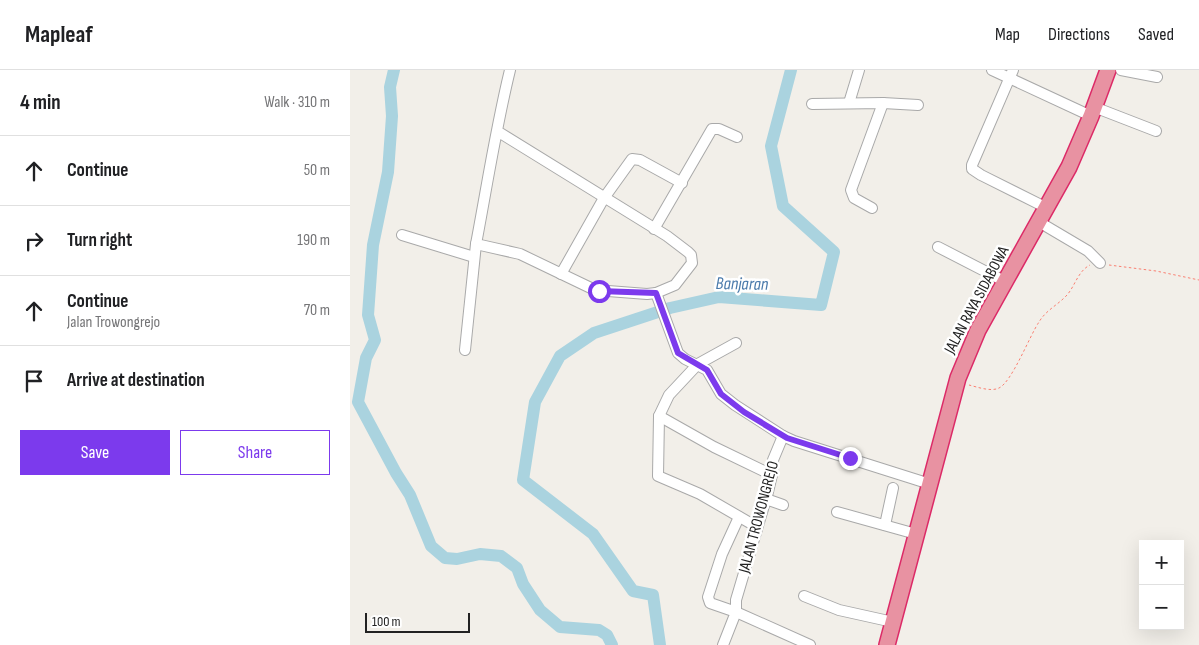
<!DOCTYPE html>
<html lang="en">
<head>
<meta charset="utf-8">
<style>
  :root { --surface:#fff; --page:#f2f2f2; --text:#202124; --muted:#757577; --line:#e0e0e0; --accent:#7c3aed }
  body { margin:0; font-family:"Sofia Sans Condensed",sans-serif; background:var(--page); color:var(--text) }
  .controls { position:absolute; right:15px; bottom:15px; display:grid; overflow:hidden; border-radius:0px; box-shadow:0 5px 20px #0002 }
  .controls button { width:45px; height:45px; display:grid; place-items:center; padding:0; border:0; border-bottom:1px solid var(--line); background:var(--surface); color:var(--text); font:25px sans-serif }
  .scale { position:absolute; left:15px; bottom:12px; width:105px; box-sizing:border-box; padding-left:5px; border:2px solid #222; border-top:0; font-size:14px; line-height:18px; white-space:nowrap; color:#222; -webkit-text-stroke:4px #fff; paint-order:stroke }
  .stop { position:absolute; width:15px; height:15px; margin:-11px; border:4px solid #7c3aed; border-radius:50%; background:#fff }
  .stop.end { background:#7c3aed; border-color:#fff; box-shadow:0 1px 5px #0008 }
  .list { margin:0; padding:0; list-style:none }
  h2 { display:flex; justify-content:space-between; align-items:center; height:65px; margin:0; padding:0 20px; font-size:21px }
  h2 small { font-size:16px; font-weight:400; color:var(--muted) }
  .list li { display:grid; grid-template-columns:32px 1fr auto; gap:15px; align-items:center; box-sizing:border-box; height:70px; padding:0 20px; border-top:1px solid var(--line) }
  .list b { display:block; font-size:19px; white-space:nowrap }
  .list p { margin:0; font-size:16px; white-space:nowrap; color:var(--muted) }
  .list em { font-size:16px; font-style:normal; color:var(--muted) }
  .actions { display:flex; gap:10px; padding:15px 20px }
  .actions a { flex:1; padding:11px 0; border:1px solid var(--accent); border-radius:0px; text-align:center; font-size:18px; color:var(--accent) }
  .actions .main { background:var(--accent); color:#fff }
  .icon { flex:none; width:28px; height:28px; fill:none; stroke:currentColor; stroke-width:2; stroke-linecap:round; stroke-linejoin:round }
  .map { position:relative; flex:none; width:849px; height:575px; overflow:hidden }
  header { display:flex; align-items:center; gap:30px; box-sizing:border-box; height:70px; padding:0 25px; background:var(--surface); border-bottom:1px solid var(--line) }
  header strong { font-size:24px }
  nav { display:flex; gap:28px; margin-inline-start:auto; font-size:18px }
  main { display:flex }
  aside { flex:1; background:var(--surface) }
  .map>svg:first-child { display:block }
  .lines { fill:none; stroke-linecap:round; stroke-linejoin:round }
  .river { stroke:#aad3df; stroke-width:12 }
  .minor-casing { stroke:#a9a9a9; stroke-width:12 }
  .highway-casing { stroke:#dc2a67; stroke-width:18 }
  .path { stroke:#fa8072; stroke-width:1; stroke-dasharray:2.5 2.5; stroke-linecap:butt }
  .minor { stroke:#fff; stroke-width:10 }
  .highway { stroke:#e892a2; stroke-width:15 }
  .route { stroke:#7c3aed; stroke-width:6 }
  .labels { text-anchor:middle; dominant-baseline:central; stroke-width:5; stroke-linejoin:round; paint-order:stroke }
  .street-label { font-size:16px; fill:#222; stroke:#fff }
  .water-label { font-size:18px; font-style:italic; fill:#4a7aab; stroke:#fff }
</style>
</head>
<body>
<header>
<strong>Mapleaf</strong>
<nav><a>Map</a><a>Directions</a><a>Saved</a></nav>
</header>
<main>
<aside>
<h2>4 min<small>Walk · 310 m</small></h2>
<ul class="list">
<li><svg class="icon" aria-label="ahead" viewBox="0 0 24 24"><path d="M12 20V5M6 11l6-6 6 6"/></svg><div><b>Continue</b></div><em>50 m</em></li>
<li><svg class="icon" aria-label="right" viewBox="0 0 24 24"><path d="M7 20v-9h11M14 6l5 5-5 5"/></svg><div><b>Turn right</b></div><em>190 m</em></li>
<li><svg class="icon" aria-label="ahead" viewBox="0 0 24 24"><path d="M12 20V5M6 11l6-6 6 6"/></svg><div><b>Continue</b><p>Jalan Trowongrejo</p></div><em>70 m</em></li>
<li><svg class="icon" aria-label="arrive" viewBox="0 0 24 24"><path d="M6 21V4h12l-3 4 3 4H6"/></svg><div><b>Arrive at destination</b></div></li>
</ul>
<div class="actions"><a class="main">Save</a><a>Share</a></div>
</aside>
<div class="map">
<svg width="849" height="575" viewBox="0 0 849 575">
  <rect width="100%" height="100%" fill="#f2efe9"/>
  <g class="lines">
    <g class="river">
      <path d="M44 0 40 17 42 46 38 102 23 175 18 245 25 270 16 288 8 332 46 403 60 425 81 476 95 488 107 489 130 484 151 486 167 498 173 514 190 540 210 557 249 560 257 565 262 575"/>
      <path d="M310 575 303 525 283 521 243 464 173 410 185 332 210 286 244 263 320 238 369 227 471 235 484 182 433 136 421 76 441 0"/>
    </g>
    <g class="minor-casing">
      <g id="minor">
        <path d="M642 0 741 46"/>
        <path d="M663 0 622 95V99L631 105 697 138"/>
        <path d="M771 0 807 7"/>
        <path d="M499 33 509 0"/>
        <path d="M462 34 533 33 568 35"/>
        <path d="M744 37 806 61"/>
        <path d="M147 61 317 166 338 182 341 185 342 193 325 215 306 223 297 224 245 220 170 184 126 174C137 116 146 57 160 0"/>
        <path d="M522 138 504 128 501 120 533 33"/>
        <path d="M689 152 738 181 750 193"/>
        <path d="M304 159 362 59H369L387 67"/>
        <path d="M52 165 124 187"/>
        <path d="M588 177 656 212"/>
        <path d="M211 204 254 128 282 89 290 90 332 113"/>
        <path d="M306 223 328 283 335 289 357 300 371 324 385 335 433 366"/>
        <path d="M386 273 348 294 319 325 309 346 308 406 350 424 407 457"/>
        <path d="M115 280 126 174"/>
        <path d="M309 346 364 377 422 405"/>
        <path d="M416 429 433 435"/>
        <path d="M487 442 566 464"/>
        <path d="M535 455 543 418"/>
        <path d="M454 526 489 540 543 552"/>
        <path d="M373 575 386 542 360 533 358 527 372 484 389 447"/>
        <path d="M460 575 386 542V530L418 422 422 405 423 390 433 366 444 371 580 414"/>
      </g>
    </g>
    <g class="highway-casing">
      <path id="highway" d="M537 575 608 308 628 260 719 97 741 46 758 0"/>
    </g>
    <g class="path">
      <path d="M759 195 806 201 849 210"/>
      <path d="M619 315C627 317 641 322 649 318 662 312 680 265 689 252 696 240 708 235 717 225 725 216 728 201 740 195"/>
    </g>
    <use href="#minor" class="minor"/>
    <use href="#highway" class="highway"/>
  </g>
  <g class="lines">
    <path class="route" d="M249 221 306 223 328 283 357 300 371 324 394 342 437 368 500 388"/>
  </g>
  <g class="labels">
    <g class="street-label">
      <text transform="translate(627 230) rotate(-62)">JALAN RAYA SIDABOWA</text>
      <text transform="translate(409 447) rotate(-75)">JALAN TROWONGREJO</text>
    </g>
    <g class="water-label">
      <text transform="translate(392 214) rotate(1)">Banjaran</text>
    </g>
  </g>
</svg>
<div class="controls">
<button>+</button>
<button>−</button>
</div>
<div class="scale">100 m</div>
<div class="stop" style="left:249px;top:221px"></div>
<div class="stop end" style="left:500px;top:388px"></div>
</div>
</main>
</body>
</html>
